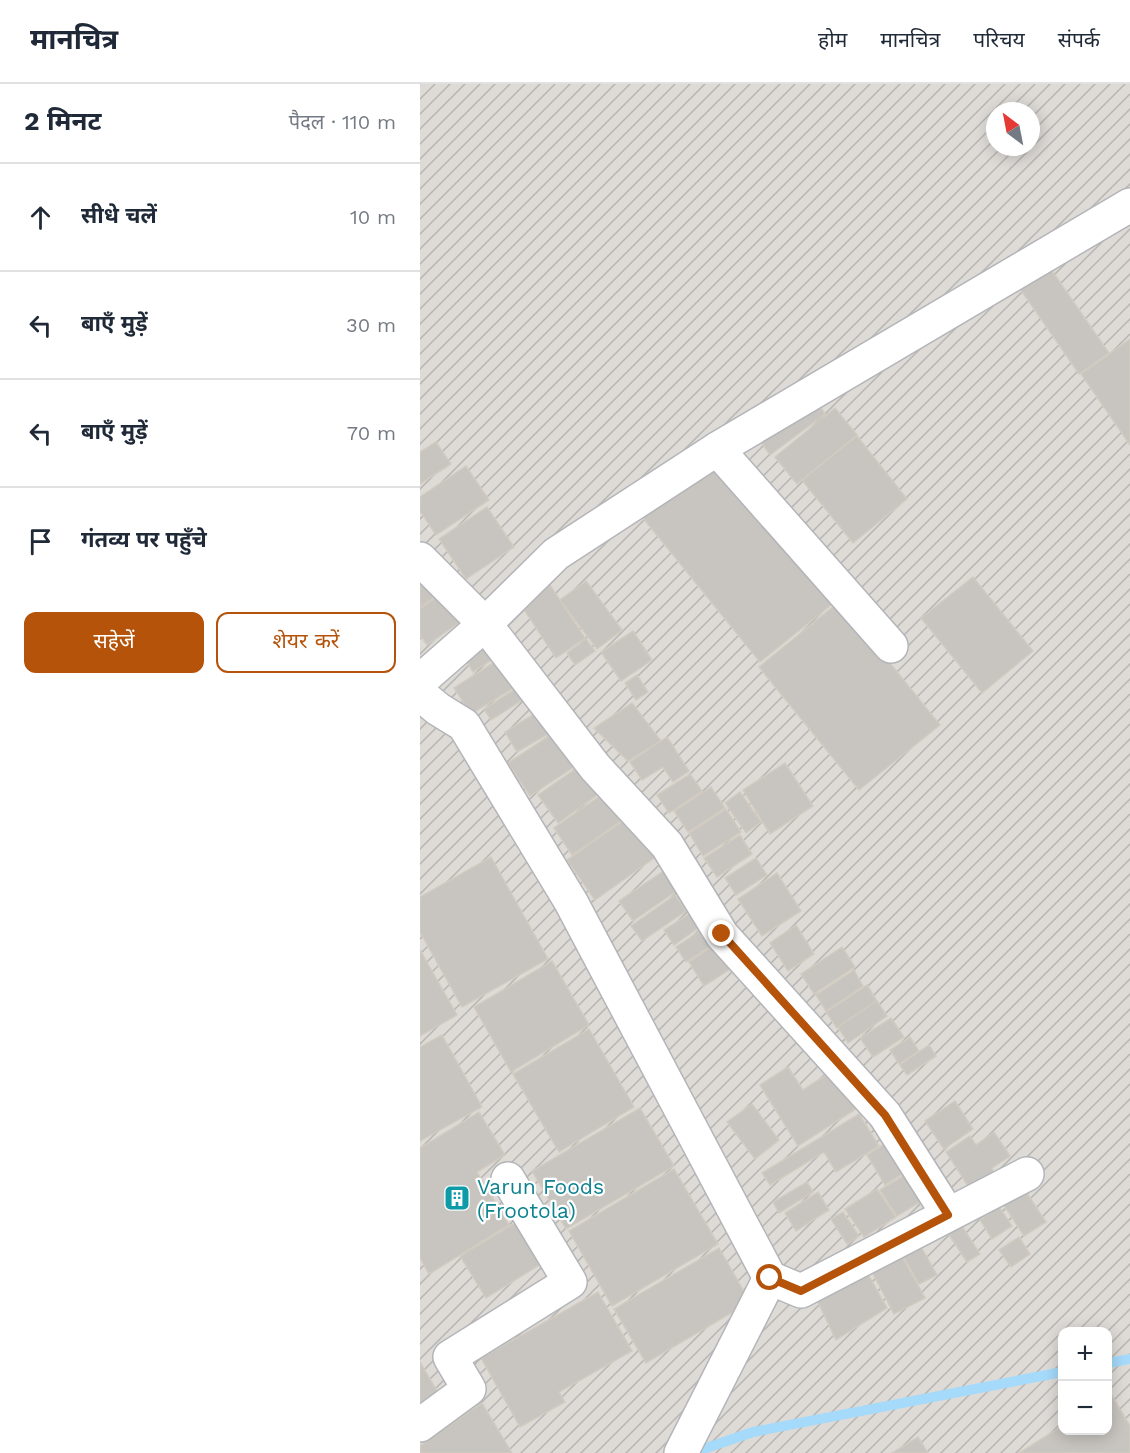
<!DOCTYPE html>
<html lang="hi">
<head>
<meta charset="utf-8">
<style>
  :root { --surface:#fff; --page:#f2f2f3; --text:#1f2937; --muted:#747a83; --line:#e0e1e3; --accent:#b45309 }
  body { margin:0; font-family:"Work Sans","Noto Sans Devanagari",sans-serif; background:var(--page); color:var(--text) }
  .controls { position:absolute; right:18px; bottom:18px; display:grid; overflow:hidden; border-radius:12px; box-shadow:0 3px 15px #0003 }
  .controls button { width:54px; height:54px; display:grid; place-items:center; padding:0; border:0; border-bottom:2px solid var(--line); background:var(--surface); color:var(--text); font:30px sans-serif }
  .compass { position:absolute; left:566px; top:18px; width:54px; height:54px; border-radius:50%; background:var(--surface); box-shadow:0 3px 15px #0003; rotate:328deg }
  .stop { position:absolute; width:18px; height:18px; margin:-14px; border:4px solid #b45309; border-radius:50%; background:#fff }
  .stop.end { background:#b45309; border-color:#fff; box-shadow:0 2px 6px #0008 }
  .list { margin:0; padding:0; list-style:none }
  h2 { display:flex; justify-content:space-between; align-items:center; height:78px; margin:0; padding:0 24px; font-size:26px }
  h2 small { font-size:20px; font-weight:400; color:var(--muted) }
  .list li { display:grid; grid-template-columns:39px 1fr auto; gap:18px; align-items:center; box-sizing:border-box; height:108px; padding:0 24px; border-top:2px solid var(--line) }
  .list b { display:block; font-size:22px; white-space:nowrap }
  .list em { font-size:20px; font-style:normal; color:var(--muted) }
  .actions { display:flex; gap:12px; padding:18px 24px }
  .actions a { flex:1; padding:14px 0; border:2px solid var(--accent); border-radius:12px; text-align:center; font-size:21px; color:var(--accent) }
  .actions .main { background:var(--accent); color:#fff }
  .icon { flex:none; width:33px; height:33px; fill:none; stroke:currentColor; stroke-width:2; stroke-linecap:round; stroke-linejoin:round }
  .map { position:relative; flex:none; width:710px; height:1369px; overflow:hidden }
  header { display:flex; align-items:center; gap:36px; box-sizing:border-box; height:84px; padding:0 30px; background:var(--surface); border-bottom:2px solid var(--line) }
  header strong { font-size:28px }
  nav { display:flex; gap:33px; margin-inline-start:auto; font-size:21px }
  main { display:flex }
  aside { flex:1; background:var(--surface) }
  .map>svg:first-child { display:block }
  .industrial { fill:url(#industrial-furrows); fill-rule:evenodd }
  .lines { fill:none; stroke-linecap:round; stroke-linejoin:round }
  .stream { stroke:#a5dafa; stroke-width:10 }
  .building { fill:#c8c4bf; stroke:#d1cbc1; stroke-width:1.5 }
  .minor-casing { stroke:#b3b5b9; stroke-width:36 }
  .minor { stroke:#fff; stroke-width:33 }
  .route { stroke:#b45309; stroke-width:8 }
  .labels { text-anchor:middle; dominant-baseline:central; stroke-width:4.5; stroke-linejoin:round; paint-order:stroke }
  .culture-label { font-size:21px; fill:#0d838f; stroke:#fff; text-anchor:start }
</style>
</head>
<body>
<header>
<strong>मानचित्र</strong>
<nav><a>होम</a><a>मानचित्र</a><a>परिचय</a><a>संपर्क</a></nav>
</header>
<main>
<aside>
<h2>2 मिनट<small>पैदल · 110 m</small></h2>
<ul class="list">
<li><svg class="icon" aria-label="ahead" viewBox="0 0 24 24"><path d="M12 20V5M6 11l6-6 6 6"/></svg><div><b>सीधे चलें</b></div><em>10 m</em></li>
<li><svg class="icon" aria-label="left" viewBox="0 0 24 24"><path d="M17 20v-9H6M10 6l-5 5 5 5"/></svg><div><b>बाएँ मुड़ें</b></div><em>30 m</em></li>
<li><svg class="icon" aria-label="left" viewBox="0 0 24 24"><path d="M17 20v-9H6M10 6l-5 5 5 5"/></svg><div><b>बाएँ मुड़ें</b></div><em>70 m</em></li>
<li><svg class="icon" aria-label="arrive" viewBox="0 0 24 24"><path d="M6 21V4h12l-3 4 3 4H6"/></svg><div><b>गंतव्य पर पहुँचे</b></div></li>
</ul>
<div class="actions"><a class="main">सहेजें</a><a>शेयर करें</a></div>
</aside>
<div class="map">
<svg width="710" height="1369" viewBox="0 0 710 1369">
  <defs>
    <pattern id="industrial-furrows" width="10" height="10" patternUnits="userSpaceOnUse" patternTransform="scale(1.5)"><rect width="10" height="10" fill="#dedbd7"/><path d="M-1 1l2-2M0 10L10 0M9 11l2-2" fill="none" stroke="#b7b5b2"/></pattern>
  </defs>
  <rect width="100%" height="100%" fill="#ece9e2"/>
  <path class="industrial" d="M0 0H710V1369H0ZM575 27H611V63H575ZM642 1248H688V1346H642Z"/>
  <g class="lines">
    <g class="stream">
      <path d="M688 1279 710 1275"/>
      <path d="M272 1369 333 1348 642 1288"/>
    </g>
  </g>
  <g class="building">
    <path d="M626 178 689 269 659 290 596 199Z"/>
    <path d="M710 255V361L661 290Z"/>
    <path d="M395 314 405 330 350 371 338 354Z"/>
    <path d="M415 324 437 351 377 400 355 373Z"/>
    <path d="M437 352 487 415 433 459 382 396Z"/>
    <path d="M16 358 31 380 0 400V368Z"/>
    <path d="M299 373 416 517 340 578 223 434Z"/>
    <path d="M46 382 69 416 16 451 0 427V413Z"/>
    <path d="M67 423 94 463 46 495 19 455Z"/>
    <path d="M13 492 23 507 0 523V501Z"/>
    <path d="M553 493 613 567 562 609 501 534Z"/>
    <path d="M166 497 202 546 177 565 140 516Z"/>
    <path d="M130 501 165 554 136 574 101 521Z"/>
    <path d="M25 507 44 535 7 561 0 551V525Z"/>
    <path d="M420 517 520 641 439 706 339 583Z"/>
    <path d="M213 547 232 576 201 597 181 568Z"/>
    <path d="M69 552 81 570 53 588 42 570Z"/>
    <path d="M166 555 175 567 155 581 147 569Z"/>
    <path d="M82 573 100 600 51 630 34 604Z"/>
    <path d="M217 591 228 608 216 616 205 599Z"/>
    <path d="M103 600 110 611 71 636 64 625Z"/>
    <path d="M212 619 241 657 208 677 174 644Z"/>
    <path d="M122 625 135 646 97 668 85 648Z"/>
    <path d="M141 644 163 677 110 712 88 679Z"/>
    <path d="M247 653 269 687 253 698 243 683 222 696 210 678Z"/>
    <path d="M167 677 187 704 138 739 118 711Z"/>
    <path d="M365 679 393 722 350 750 323 706Z"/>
    <path d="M270 690 282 707 249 729 237 711Z"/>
    <path d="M291 703 305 724 268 748 254 727Z"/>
    <path d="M190 705 208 732 152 771 134 744Z"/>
    <path d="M320 708 341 738 326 749 305 719Z"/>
    <path d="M306 725 321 748 283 772 269 749Z"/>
    <path d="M216 728 244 767 175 816 147 776Z"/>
    <path d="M320 751 332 770 297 793 284 774Z"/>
    <path d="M71 773 128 875 42 923 0 848V813Z"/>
    <path d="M336 774 347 791 316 811 305 794Z"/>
    <path d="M254 780 268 799 213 837 199 817Z"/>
    <path d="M357 789 381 827 342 852 318 815Z"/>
    <path d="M255 811 266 827 222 857 211 842Z"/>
    <path d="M272 828 281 842 254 861 244 846Z"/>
    <path d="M292 839 302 855 266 878 256 863Z"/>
    <path d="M376 841 394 870 368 887 350 859Z"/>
    <path d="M302 856 318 880 284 902 269 878Z"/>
    <path d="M422 863 435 883 394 910 381 890Z"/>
    <path d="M0 866 37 931 0 952Z"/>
    <path d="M132 877 169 941 91 988 54 923Z"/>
    <path d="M434 886 443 902 406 927 396 911Z"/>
    <path d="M447 901 457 917 417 944 406 928Z"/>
    <path d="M457 917 467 932 428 959 418 943Z"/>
    <path d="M471 934 484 953 453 973 440 954Z"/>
    <path d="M169 945 214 1023 139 1068 93 990Z"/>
    <path d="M22 951 62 1023 0 1057V963Z"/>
    <path d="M490 953 499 967 479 980 470 966Z"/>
    <path d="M509 961 516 972 487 991 480 981Z"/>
    <path d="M368 983 383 1006 418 983 442 1021 378 1062 340 1001Z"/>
    <path d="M535 1017 553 1045 524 1065 505 1037Z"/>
    <path d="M332 1020 359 1056 335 1075 307 1038Z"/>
    <path d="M220 1024 254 1082 146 1145 112 1087Z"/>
    <path d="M59 1028 85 1071 57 1088 89 1141 9 1190 0 1174V1064Z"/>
    <path d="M439 1030 459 1062 416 1088 404 1068 350 1101 342 1089Z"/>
    <path d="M574 1048 590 1072 572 1084 574 1089 550 1105 526 1068 550 1052 556 1061Z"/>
    <path d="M464 1060 482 1090 465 1101 447 1071Z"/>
    <path d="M254 1085 298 1160 192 1222 149 1147Z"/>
    <path d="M494 1085 510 1112 477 1132 460 1106Z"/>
    <path d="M387 1098 393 1108 359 1129 353 1118Z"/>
    <path d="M457 1105 476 1133 444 1153 425 1125Z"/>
    <path d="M605 1106 626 1138 604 1152 583 1120Z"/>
    <path d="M398 1108 409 1126 376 1147 365 1129Z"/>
    <path d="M579 1123 592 1142 572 1155 560 1136Z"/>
    <path d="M423 1128 439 1152 427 1160 411 1135Z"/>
    <path d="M538 1136 560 1170 547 1178 525 1145Z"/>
    <path d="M97 1138 121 1180 66 1214 40 1172Z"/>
    <path d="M599 1153 610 1170 591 1183 579 1166Z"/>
    <path d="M500 1161 517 1191 499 1200 482 1170Z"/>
    <path d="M299 1164 330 1218 226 1279 194 1225Z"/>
    <path d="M480 1169 505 1214 474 1230 450 1184Z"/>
    <path d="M448 1190 467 1224 416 1256 397 1216Z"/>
    <path d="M178 1208 212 1267 139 1308 145 1318 100 1343 61 1274Z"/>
    <path d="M0 1278 20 1312 0 1324Z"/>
    <path d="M692 1312 710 1342V1369H599L642 1342V1346H688V1315Z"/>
    <path d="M62 1319 92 1369H0V1362Z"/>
    <path d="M498 1353 508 1369H472Z"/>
  </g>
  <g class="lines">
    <g class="minor-casing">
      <g id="minor">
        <path d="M297 365 471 562"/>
        <path d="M0 475 65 540 175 683 247 761 302 851 465 1031 528 1130"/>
        <path d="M0 597 65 540 136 470 297 365 710 121"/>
        <path d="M0 610 18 625 44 641 151 818 350 1194 381 1207 607 1090"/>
        <path d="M0 1341 49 1305 30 1273 150 1198 88 1095"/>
        <path d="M261 1369 350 1194"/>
      </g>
    </g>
    <use href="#minor" class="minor"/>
  </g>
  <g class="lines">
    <path class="route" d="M302 850 465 1031 528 1131 381 1207 350 1194"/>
  </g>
  <defs>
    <g id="building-square" transform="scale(1.35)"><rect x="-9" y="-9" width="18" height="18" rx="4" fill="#0f9aa8" stroke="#fff"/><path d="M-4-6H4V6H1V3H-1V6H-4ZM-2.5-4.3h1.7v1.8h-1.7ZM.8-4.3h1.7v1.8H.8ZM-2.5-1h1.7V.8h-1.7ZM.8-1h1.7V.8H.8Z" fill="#fff"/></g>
  </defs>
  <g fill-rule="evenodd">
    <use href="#building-square" x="37" y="1114"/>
  </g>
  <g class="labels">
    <g class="culture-label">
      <text x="57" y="1102">Varun Foods<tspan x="57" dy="24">(Frootola)</tspan></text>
    </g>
  </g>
</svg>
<div class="controls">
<button>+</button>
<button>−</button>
</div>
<svg class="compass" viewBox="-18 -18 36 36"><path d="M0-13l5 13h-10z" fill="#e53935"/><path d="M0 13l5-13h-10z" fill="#747a83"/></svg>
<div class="stop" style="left:350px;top:1194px"></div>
<div class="stop end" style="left:302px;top:850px"></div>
</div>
</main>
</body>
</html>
